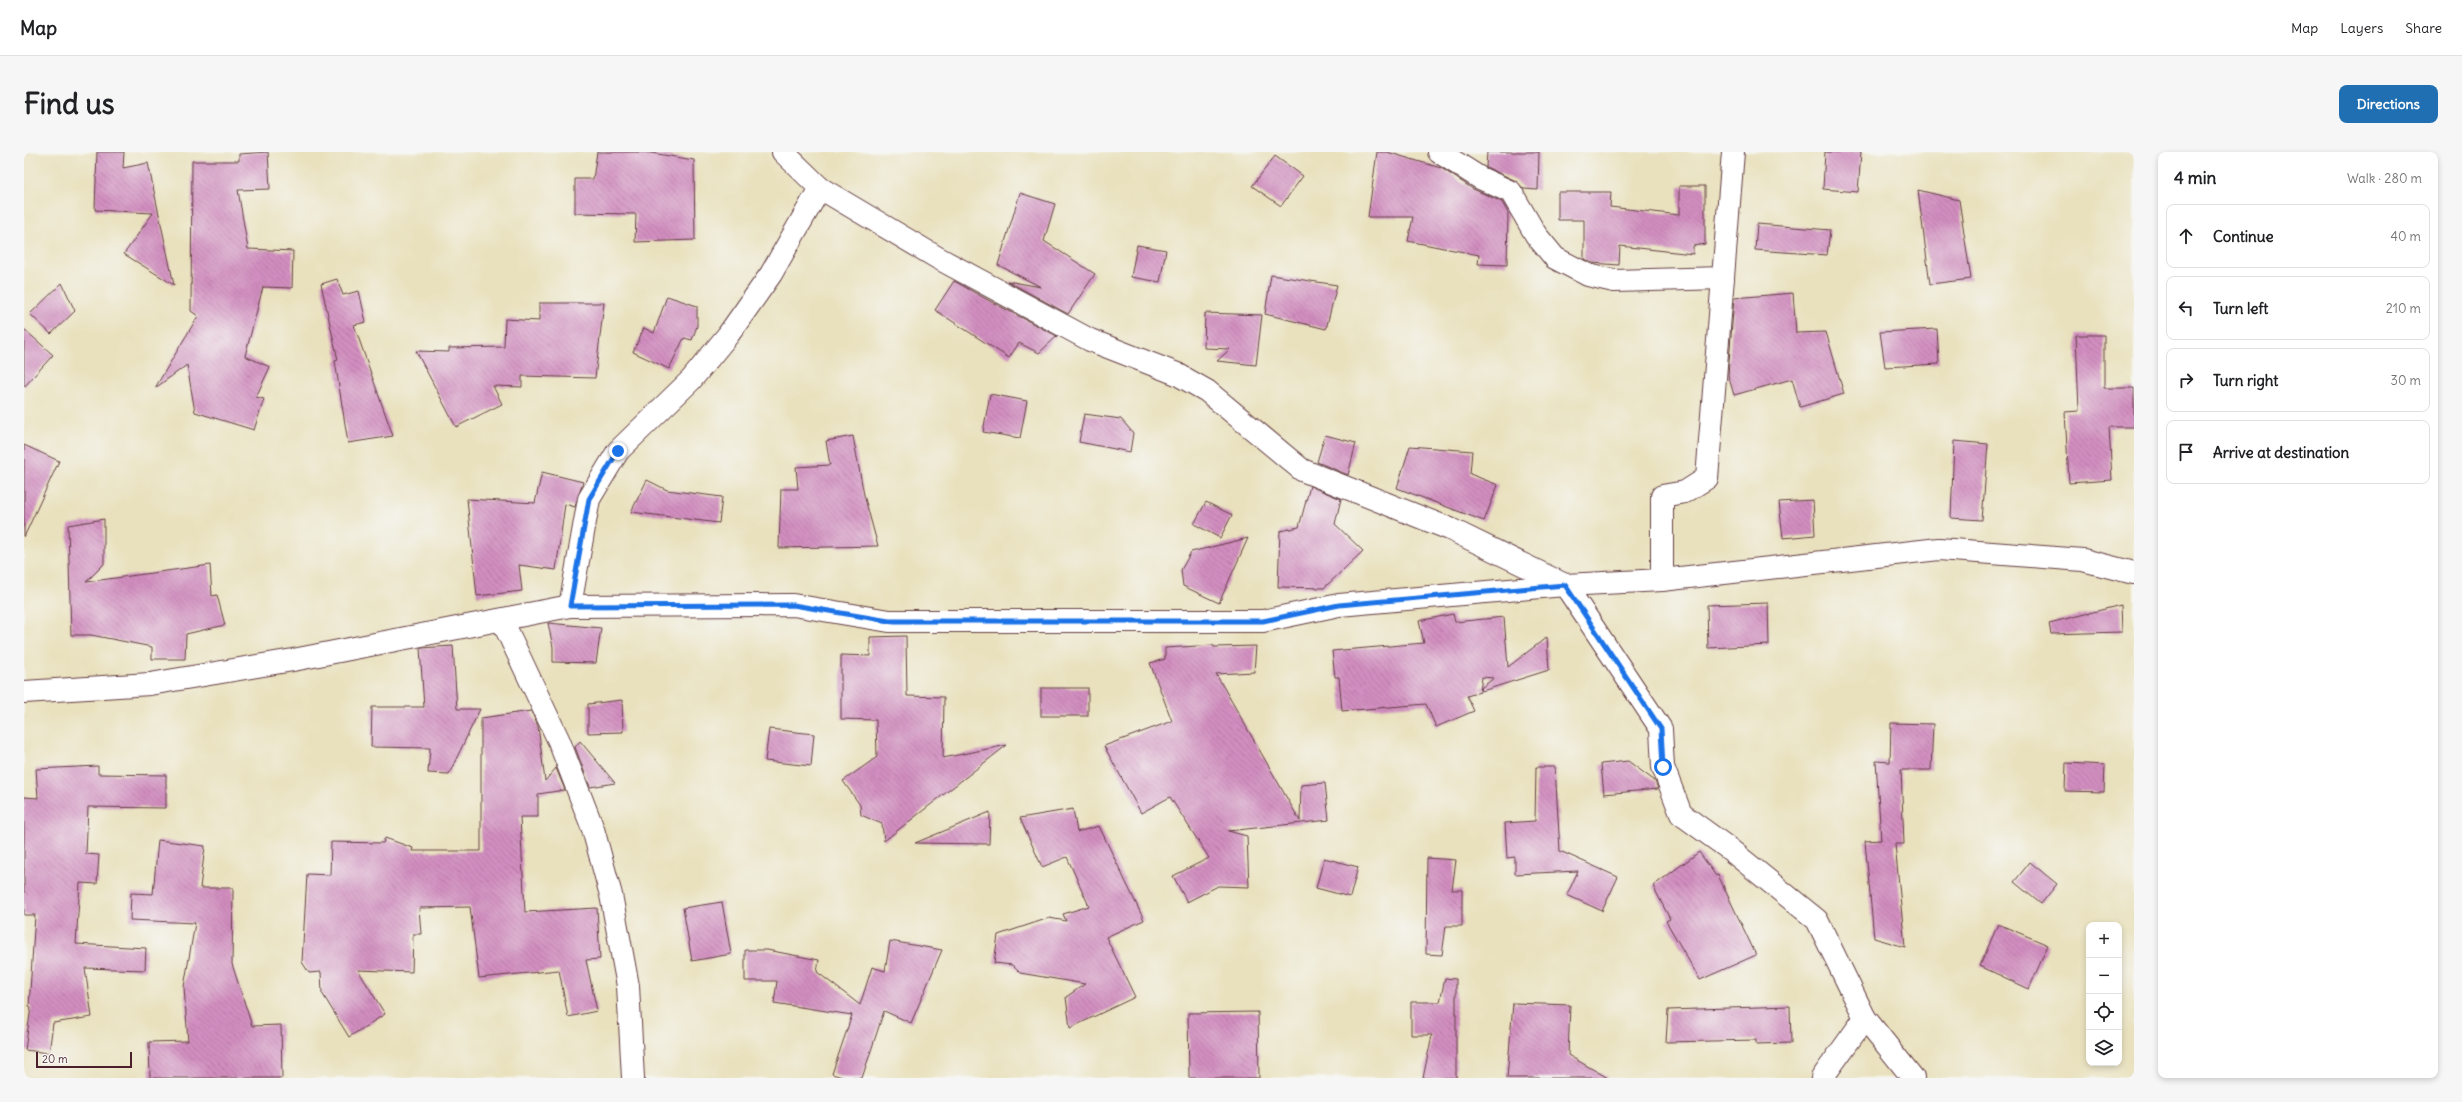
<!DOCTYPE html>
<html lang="en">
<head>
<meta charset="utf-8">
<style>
  :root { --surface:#fff; --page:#f6f6f6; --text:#202124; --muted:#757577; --line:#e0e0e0; --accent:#1f6fb2 }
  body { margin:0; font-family:Delius,sans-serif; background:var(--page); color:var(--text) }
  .controls { position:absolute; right:12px; bottom:12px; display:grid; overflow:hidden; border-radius:8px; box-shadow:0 2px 6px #0003 }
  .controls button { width:36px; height:36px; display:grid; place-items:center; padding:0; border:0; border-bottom:1px solid var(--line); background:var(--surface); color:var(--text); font:20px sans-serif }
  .scale { position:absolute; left:12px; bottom:10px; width:96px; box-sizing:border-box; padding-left:4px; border:2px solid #4a1f2b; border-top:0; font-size:11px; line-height:14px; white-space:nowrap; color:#4a1f2b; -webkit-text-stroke:3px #f6f6f2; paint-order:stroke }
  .stop { position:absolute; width:12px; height:12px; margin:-9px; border:3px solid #1a73e8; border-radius:50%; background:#fff }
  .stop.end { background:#1a73e8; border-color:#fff; box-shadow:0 1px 4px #0008 }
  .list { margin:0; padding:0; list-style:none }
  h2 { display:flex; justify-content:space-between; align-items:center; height:52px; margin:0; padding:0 16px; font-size:17px }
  h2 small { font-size:13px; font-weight:400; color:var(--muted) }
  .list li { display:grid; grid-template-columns:26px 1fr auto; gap:12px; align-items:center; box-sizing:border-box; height:64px; margin:0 8px 8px; padding:0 8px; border:1px solid var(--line); border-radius:8px }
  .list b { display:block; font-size:15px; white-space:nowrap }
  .list em { font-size:13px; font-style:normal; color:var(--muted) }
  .icon { flex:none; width:22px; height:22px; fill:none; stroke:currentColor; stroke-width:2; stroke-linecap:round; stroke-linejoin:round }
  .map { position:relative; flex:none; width:2110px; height:926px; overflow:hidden; border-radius:8px }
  header { display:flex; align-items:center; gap:24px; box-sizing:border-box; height:56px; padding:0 20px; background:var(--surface); border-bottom:1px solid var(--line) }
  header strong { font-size:19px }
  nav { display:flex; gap:22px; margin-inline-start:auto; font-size:14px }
  .intro { display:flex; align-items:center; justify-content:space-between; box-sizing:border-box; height:96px; padding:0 24px }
  h1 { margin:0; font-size:28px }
  .button { padding:10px 18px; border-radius:8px; background:var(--accent); color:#fff; font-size:14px; font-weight:700 }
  main { display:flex; gap:24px; padding:0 24px }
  aside { flex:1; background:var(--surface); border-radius:8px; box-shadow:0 2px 6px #0003 }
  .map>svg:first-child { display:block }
  .building { fill:url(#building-back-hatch) }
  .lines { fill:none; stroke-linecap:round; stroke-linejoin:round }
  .minor-casing { stroke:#623c41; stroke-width:24 }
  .minor { stroke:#fff; stroke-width:22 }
  .route { stroke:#1a73e8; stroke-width:5 }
</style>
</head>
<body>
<header>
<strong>Map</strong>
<nav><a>Map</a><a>Layers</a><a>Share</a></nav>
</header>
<div class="intro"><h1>Find us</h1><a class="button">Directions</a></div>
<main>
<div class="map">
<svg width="2110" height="926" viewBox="0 0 2110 926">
  <defs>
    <pattern id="building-back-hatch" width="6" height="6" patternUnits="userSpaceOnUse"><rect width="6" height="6" fill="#d28ec0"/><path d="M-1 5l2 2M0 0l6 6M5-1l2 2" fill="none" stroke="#ac739c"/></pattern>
  </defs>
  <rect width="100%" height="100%" fill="#f6f6f2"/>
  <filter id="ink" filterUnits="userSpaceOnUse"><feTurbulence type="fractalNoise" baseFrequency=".025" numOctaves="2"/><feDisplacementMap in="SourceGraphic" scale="8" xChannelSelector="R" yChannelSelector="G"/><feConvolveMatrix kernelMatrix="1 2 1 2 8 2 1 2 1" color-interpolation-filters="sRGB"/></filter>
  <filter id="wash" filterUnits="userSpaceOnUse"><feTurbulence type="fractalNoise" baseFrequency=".012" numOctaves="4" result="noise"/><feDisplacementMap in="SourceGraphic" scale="16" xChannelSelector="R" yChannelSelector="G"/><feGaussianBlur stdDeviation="0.9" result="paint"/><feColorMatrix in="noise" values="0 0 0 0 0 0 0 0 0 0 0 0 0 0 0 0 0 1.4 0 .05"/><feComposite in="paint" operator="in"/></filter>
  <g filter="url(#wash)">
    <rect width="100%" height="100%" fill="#e9e1be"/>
    <g id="blocks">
      <g class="building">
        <path d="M73 0H100L99 16 124 11 150 133 100 102 129 61 71 58Z"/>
        <path d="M244 0 246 37 214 38 224 97 269 99 268 136 239 135 221 204 246 215 232 245 240 247 230 278 171 260 163 213 131 236 174 164 167 159 168 9H215V2Z"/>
        <path d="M573 0H621L670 8 671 88 611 90 612 62 551 61V27H569Z"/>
        <path d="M1353 0H1363L1417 16 1449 37 1478 50 1484 61 1483 113 1454 112 1455 103 1384 89 1389 65H1344Z"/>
        <path d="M1463 0H1515L1514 38 1500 37 1492 29 1462 15Z"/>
        <path d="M1801 0H1837L1834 40 1799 37Z"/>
        <path d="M1251 4 1279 24 1257 54 1228 34Z"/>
        <path d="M1655 34H1681V92L1669 94V102L1596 94 1595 113 1568 111 1560 107V68H1534V40H1587L1586 55 1655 63Z"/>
        <path d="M1894 38 1935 48 1947 127 1906 132Z"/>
        <path d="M996 41 1031 52 1020 89 1071 122 1044 162 983 129 1017 135 974 113Z"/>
        <path d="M1733 72 1806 78 1803 103 1731 98Z"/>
        <path d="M1113 93 1142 98 1136 130 1107 125Z"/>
        <path d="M1247 123 1313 133 1302 177 1241 162Z"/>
        <path d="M313 127 319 143 335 139 342 170 330 173 369 284 324 291 311 209 314 208 297 132Z"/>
        <path d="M930 129 964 148 1033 184 1015 201 995 191 985 206 911 158Z"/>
        <path d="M38 131 51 159 27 182 6 162Z"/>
        <path d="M1769 141 1772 181 1802 180 1820 242 1776 255 1768 227 1710 243 1704 223 1710 146Z"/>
        <path d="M643 144 673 154V174L668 188 660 186 645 217 609 200 620 176 630 181Z"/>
        <path d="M515 151H580L571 226 498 224V235L469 234 478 252 432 275 392 199 425 200V196L480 195 481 167 515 169Z"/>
        <path d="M1181 161 1238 163 1232 213 1193 209 1206 197 1180 196Z"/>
        <path d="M0 177 29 203 0 235Z"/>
        <path d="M1913 177 1915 212 1861 215 1856 180Z"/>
        <path d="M2052 183H2080V236H2110V275H2085L2088 328 2045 331 2041 260 2055 259Z"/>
        <path d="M966 242 1003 249 996 286 959 280Z"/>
        <path d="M1060 262 1097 267 1109 281 1106 300 1055 290Z"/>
        <path d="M1301 283 1332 291 1324 323 1293 310Z"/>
        <path d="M829 284 840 343 854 394 755 396 757 337H774L772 315 806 313 802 289Z"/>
        <path d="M1930 289 1964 292 1958 368 1927 366Z"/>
        <path d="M0 293 35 309 0 385Z"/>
        <path d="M1386 294 1448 299 1446 322 1474 333 1460 369 1373 336Z"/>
        <path d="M518 320 559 330 551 355 541 352 532 418 495 413 498 439 453 444 443 347 511 351Z"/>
        <path d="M623 328 643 338 698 345 695 371 607 360Z"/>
        <path d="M1286 334 1317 347 1311 372 1339 399 1300 436 1254 435 1256 379 1275 375Z"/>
        <path d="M1789 348 1791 383 1759 386 1755 350Z"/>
        <path d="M1182 350 1208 363 1196 386 1170 372Z"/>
        <path d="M80 367V412L62 430 186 413 188 444 193 443 201 473 162 482 161 507H128V495L67 483H47L44 373Z"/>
        <path d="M1224 386 1195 451 1159 434 1157 418 1167 400Z"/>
        <path d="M1744 451 1745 493 1684 496 1683 453Z"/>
        <path d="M2097 453 2098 480 2027 482 2025 471Z"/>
        <path d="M1429 462 1431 470 1480 465 1484 515 1523 485 1525 518 1458 539 1457 536 1470 526 1458 525 1456 540 1443 544 1450 559 1412 575 1402 552 1318 559 1315 525H1311L1308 499 1400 491 1395 469Z"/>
        <path d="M524 471 577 476 572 511 529 510V495Z"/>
        <path d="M882 484 883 544 920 545 919 606 983 593 860 689 858 672 837 663 836 653 819 629 853 605 852 568 817 567V503L846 504V485Z"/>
        <path d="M1189 493 1190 495 1232 494 1230 520 1192 522 1276 669 1277 633 1301 631 1305 668 1204 679 1223 684 1225 735 1194 734 1163 750 1149 724 1185 706 1146 645 1117 661 1080 594 1148 569 1126 511 1141 507V496Z"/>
        <path d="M429 494 433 557H456L425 622 404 621 406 596 347 595 348 555H400L396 496Z"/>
        <rect x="1017" y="536" width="47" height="28"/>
        <path d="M598 548 599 580 564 581V552Z"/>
        <path d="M507 559 514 574 521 629 532 616 541 638 514 642V665H496L501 760 573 756 576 807 562 808 573 859 544 865 535 818 455 826 446 755 395 756 397 782H389L388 820 334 818 361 862 325 885 298 841 297 820 285 821 278 810 283 722 306 723 307 690 359 691 361 686 389 696 388 699H457V566Z"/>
        <path d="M1867 571 1909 572 1907 618H1877L1880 692H1871L1881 795 1850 786 1841 689 1857 688 1852 609 1866 610Z"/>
        <path d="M745 577 790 582 787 614 741 609Z"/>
        <path d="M556 589 591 631 566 635 551 595Z"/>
        <path d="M1604 609 1631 629 1634 637 1580 642 1577 612Z"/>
        <path d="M2042 611 2081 613 2080 640 2041 639Z"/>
        <path d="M74 614V622L142 623V656L64 655 62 702 75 703 73 732 56 731 52 792 122 796 121 818 61 816 68 865 29 871 25 901 1 898 7 855 5 854 11 763H0V645L14 646 12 617Z"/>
        <path d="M1512 615H1531L1536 699 1594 725 1578 759 1543 743 1554 719 1491 722V705L1483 706 1481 671 1511 669Z"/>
        <path d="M1049 657 1053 680 1075 674 1120 768 1082 785 1111 845 1046 876 1042 845 1061 832 996 821 988 813 970 811 974 783 1025 766 1042 769 1039 762 1065 754 1043 705 1018 715 996 666Z"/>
        <path d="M966 660 965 692 891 691Z"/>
        <path d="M134 688 181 694 176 736H209L208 812 228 874 257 873 258 926H126L125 890 164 889 160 835 171 771 106 768 107 741 129 742Z"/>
        <path d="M1675 700 1692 724 1694 723 1732 803 1676 828 1642 769 1646 767 1629 734Z"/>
        <path d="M1300 706 1334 715 1326 745 1292 736Z"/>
        <path d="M1403 706 1432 708 1428 738H1438V774H1422L1418 803 1402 802Z"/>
        <path d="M2006 710 2033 732 2017 752 1990 730Z"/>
        <path d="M698 750 707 802 668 809 659 756Z"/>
        <path d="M1974 772 2024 793 2005 837 1956 814Z"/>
        <path d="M866 789 918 798 887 871 860 859 838 926H822L808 922 828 863 750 851 753 829H721V798H743L795 808 793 820 836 853 848 815 861 819Z"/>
        <path d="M1421 826 1432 827V926H1399L1408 883H1387V850H1416Z"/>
        <path d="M1489 851 1546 853 1544 903 1584 926H1483Z"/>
        <path d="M1766 854 1767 891 1732 892V888L1642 890 1644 858Z"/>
        <path d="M1234 860 1235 926H1165L1164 861Z"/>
      </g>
    </g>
  </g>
  <g filter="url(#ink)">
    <use href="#blocks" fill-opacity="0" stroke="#623c41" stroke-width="1"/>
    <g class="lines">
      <g class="minor-casing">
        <g id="minor">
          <path d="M759 0 796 36 914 106 1066 188 1153 222 1183 239 1278 318 1426 377 1541 433 1637 577 1639 615 1657 662 1704 696 1793 768 1841 866 1798 926"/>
          <path d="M1415 0 1456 26 1487 40 1512 83 1531 106 1564 123 1590 129 1699 126"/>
          <path d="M1709 0 1683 326 1661 340 1638 344V428L1915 397 2059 408 2110 421"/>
          <path d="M546 454 565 347 594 299 667 228 704 183 747 122 796 36"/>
          <path d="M478 468 535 589 569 677 587 743 604 834 609 926"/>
          <path d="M0 540 126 532 269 508 546 454 769 453 865 469H1239L1315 453 1541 433 1638 428"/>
          <path d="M1841 866 1889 926"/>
        </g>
      </g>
      <use href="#minor" class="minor"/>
    </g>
  </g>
  <g class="lines" filter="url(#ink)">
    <path class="route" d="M594 299 565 347 546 454 769 453 865 469H1239L1315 453 1541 433 1637 577 1639 615"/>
  </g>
</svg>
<div class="controls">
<button>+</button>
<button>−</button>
<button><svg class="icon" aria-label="locate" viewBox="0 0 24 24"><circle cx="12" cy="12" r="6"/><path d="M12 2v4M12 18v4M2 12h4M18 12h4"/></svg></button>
<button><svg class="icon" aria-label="layers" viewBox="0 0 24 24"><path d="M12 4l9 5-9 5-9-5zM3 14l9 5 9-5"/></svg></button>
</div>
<div class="scale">20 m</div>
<div class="stop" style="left:1639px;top:615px"></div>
<div class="stop end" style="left:594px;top:299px"></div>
</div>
<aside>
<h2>4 min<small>Walk · 280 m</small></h2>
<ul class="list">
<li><svg class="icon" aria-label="ahead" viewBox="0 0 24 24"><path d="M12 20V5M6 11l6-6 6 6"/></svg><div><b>Continue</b></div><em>40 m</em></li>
<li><svg class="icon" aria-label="left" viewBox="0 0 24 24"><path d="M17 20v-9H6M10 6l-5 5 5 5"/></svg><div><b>Turn left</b></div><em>210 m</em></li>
<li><svg class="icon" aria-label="right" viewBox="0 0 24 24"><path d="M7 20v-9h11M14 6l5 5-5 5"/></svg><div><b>Turn right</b></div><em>30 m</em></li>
<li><svg class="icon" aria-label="arrive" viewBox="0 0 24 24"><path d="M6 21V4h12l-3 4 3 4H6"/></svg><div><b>Arrive at destination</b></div></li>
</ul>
</aside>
</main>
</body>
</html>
